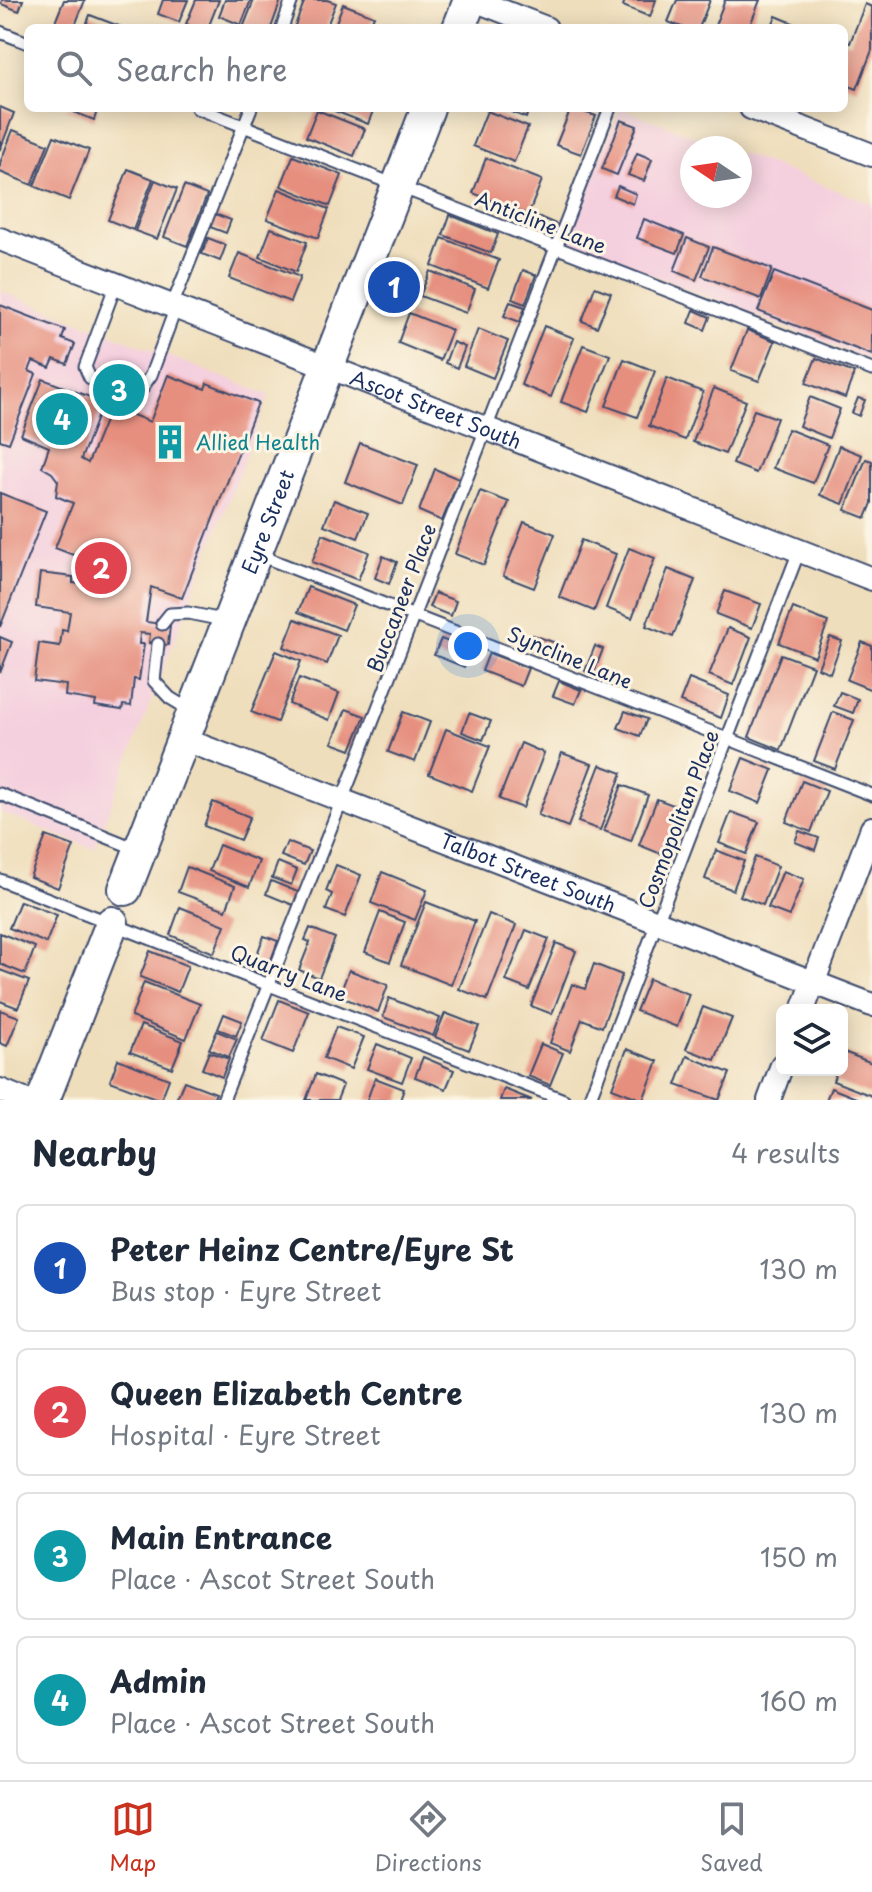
<!DOCTYPE html>
<html lang="en">
<head>
<meta charset="utf-8">
<style>
  :root { --surface:#fff; --page:#f6f6f7; --text:#1f2937; --muted:#747a83; --line:#e0e1e3; --accent:#c8321e }
  body { margin:0; font-family:"Playpen Sans",sans-serif; background:var(--page); color:var(--text) }
  .controls { position:absolute; right:24px; bottom:24px; display:grid; overflow:hidden; border-radius:12px; box-shadow:0 4px 20px #0003 }
  .controls button { width:72px; height:72px; display:grid; place-items:center; padding:0; border:0; border-bottom:2px solid var(--line); background:var(--surface); color:var(--text); font:40px sans-serif }
  .compass { position:absolute; left:680px; top:136px; width:72px; height:72px; border-radius:50%; background:var(--surface); box-shadow:0 4px 20px #0003; rotate:283deg }
  .you { position:absolute; left:468px; top:646px; width:28px; height:28px; margin:-20px; border:6px solid #fff; border-radius:50%; background:#1a73e8; box-shadow:0 0 0 12px #1a73e833 }
  .badge { display:grid; place-items:center; width:52px; height:52px; border-radius:50%; background:var(--accent); color:#fff; font-size:26px; font-weight:700 }
  .pin { position:absolute; translate:-50% -50%; border:4px solid #fff; box-shadow:0 2px 8px #0006 }
  .list { margin:0; padding:0; list-style:none }
  h2 { display:flex; justify-content:space-between; align-items:center; height:104px; margin:0; padding:0 32px; font-size:34px }
  h2 small { font-size:26px; font-weight:400; color:var(--muted) }
  .list li { display:grid; grid-template-columns:52px 1fr auto; gap:24px; align-items:center; box-sizing:border-box; height:128px; margin:0 16px 16px; padding:0 16px; border:2px solid var(--line); border-radius:12px }
  .list b { display:block; font-size:30px; white-space:nowrap }
  .list p { margin:0; font-size:26px; white-space:nowrap; color:var(--muted) }
  .list em { font-size:26px; font-style:normal; color:var(--muted) }
  .icon { flex:none; width:44px; height:44px; fill:none; stroke:currentColor; stroke-width:2; stroke-linecap:round; stroke-linejoin:round }
  .map { position:relative; flex:none; width:872px; height:1100px; overflow:hidden }
  .search { position:absolute; background:var(--surface); box-shadow:0 4px 20px #0003; left:24px; right:24px; top:24px; height:88px; display:flex; align-items:center; gap:20px; box-sizing:border-box; padding:0 28px; border-radius:12px; color:var(--muted); font-size:30px }
  .sheet { height:680px; background:var(--surface) }
  nav { display:flex; justify-content:space-around; align-items:center; box-sizing:border-box; height:112px; border-top:2px solid var(--line); background:var(--surface); font-size:22px; color:var(--muted) }
  nav a { display:grid; justify-items:center; gap:4px }
  nav .on { color:var(--accent) }
  .map>svg:first-child { display:block }
  .built { fill:#f4cfde }
  .building { fill:#e68f7f }
  .lines { fill:none; stroke-linecap:round; stroke-linejoin:round }
  .service-casing { stroke:#3b496c; stroke-width:15 }
  .minor-casing { stroke:#3b496c; stroke-width:26 }
  .secondary-casing { stroke:#3b496c; stroke-width:36 }
  .service { stroke:#fff; stroke-width:11 }
  .minor { stroke:#fff; stroke-width:22 }
  .secondary { stroke:#fff; stroke-width:32 }
  .labels { text-anchor:middle; dominant-baseline:central; stroke-width:6; stroke-linejoin:round; paint-order:stroke }
  .street-label { font-size:20px; fill:#1b2f5e; stroke:#fcf5e5 }
  .culture-label { font-size:20px; fill:#0d838f; stroke:#fcf5e5; text-anchor:start }
</style>
</head>
<body>
<div class="map">
<svg width="872" height="1100" viewBox="0 0 872 1100">
  <rect width="100%" height="100%" fill="#fcf5e5"/>
  <filter id="ink" filterUnits="userSpaceOnUse"><feTurbulence type="fractalNoise" baseFrequency=".0125" numOctaves="2"/><feDisplacementMap in="SourceGraphic" scale="16" xChannelSelector="R" yChannelSelector="G"/><feConvolveMatrix kernelMatrix="1 2 1 2 8 2 1 2 1" color-interpolation-filters="sRGB"/></filter>
  <filter id="wash" filterUnits="userSpaceOnUse"><feTurbulence type="fractalNoise" baseFrequency=".006" numOctaves="4" result="noise"/><feDisplacementMap in="SourceGraphic" scale="32" xChannelSelector="R" yChannelSelector="G"/><feGaussianBlur stdDeviation="1.8" result="paint"/><feColorMatrix in="noise" values="0 0 0 0 0 0 0 0 0 0 0 0 0 0 0 0 0 1.4 0 .05"/><feComposite in="paint" operator="in"/></filter>
  <g filter="url(#wash)">
    <rect width="100%" height="100%" fill="#efdebc"/>
    <g class="built">
      <path d="M620 108 726 148H692V196H740V153L872 204V361L568 242Z"/>
      <path d="M0 291 269 395 94 849 0 812Z"/>
    </g>
    <g id="blocks">
      <g class="building">
        <path d="M2 0H23L19 11 1 4Z"/>
        <path d="M64 0H85L74 28 53 27Z"/>
        <path d="M163 0H188L179 22 158 14Z"/>
        <path d="M196 0H219L208 28H196L186 24Z"/>
        <path d="M225 0H251L241 25 219 16Z"/>
        <path d="M254 0H281L271 28H243Z"/>
        <path d="M305 0H327L336 3 326 28H294Z"/>
        <path d="M625 0H656L650 17 623 6Z"/>
        <path d="M677 0H710L699 28H684L668 22Z"/>
        <path d="M725 0H760L749 28H714Z"/>
        <path d="M343 4 374 16 369 28H334Z"/>
        <path d="M865 4 872 7V50L857 89 844 84V41L850 43Z"/>
        <path d="M90 15 124 28H85Z"/>
        <path d="M776 16 805 28H771Z"/>
        <path d="M0 107 14 113 0 150Z"/>
        <path d="M64 108H98L94 120Z"/>
        <path d="M327 108H374L368 124Z"/>
        <path d="M502 108H529L526 118Z"/>
        <path d="M571 108 596 116 581 154 556 145Z"/>
        <path d="M317 110 365 129 354 156 306 137Z"/>
        <path d="M487 111 528 127 514 162 473 146Z"/>
        <path d="M621 120 637 126 617 175 602 169Z"/>
        <path d="M13 130 48 144 32 185 0 172V163Z"/>
        <path d="M54 136 89 150 69 200 34 186Z"/>
        <path d="M637 153 652 159 644 181 628 175Z"/>
        <path d="M293 156 342 175 330 206 281 186Z"/>
        <path d="M486 158 542 180 528 215 473 193Z"/>
        <path d="M128 169 153 179 133 230 108 220Z"/>
        <path d="M155 180 177 189 157 239 135 231Z"/>
        <path d="M184 186 207 195 187 246 164 237Z"/>
        <path d="M618 186 636 194 633 204 614 196Z"/>
        <path d="M279 189 329 209 318 238 267 219Z"/>
        <path d="M215 214 231 220 226 233 210 227Z"/>
        <path d="M450 215 498 234 491 253 443 235Z"/>
        <path d="M537 216 558 225 553 236 532 228Z"/>
        <path d="M644 219 684 235 677 253 637 238Z"/>
        <path d="M271 228 307 242 296 272 260 257Z"/>
        <path d="M208 238 226 245 220 261 202 254Z"/>
        <path d="M442 238 499 260 488 288 432 266Z"/>
        <path d="M687 238 709 247 696 280 674 271Z"/>
        <path d="M713 247 772 269 761 299 702 276Z"/>
        <path d="M239 253 300 277 290 302 229 278Z"/>
        <path d="M523 270 536 275 525 304 512 299Z"/>
        <path d="M430 271 475 289 466 313 420 296Z"/>
        <path d="M774 272 872 310V355L758 311Z"/>
        <path d="M595 287 611 293 597 327 582 321Z"/>
        <path d="M510 302 525 307 520 322 504 316Z"/>
        <path d="M0 305 65 330 62 339 75 344 67 364 54 359 50 368 33 361 29 371 36 374 9 443 0 440Z"/>
        <path d="M694 310 710 317 705 330 689 323Z"/>
        <path d="M409 313 452 330 440 360 398 343Z"/>
        <path d="M544 326 574 338 551 397 521 385Z"/>
        <path d="M478 329 508 341 493 378 464 366Z"/>
        <path d="M747 330 775 341 759 381 731 371Z"/>
        <path d="M453 342 465 347 457 368 445 363Z"/>
        <path d="M583 345 610 355 588 412 561 402Z"/>
        <path d="M816 358 854 373 845 398 806 383Z"/>
        <path d="M624 359 655 371 637 417 606 406Z"/>
        <path d="M115 374 133 381 123 407 105 400Z"/>
        <path d="M168 375 205 389 207 383 258 403 182 598 151 587 146 622 170 625 168 645 149 643 150 634 140 633 139 644H144L139 680 134 679 131 706 123 705 122 710 95 706 96 701 65 696 66 685 34 681 39 643 60 646 62 630 67 631 70 612 36 607 40 573 73 577V583L99 586 102 566 55 548 73 503 56 496 58 481 52 473 42 467 49 447 21 435 43 379 103 402 81 459 88 463 111 406 150 422Z"/>
        <path d="M667 378 703 392 685 440 649 426Z"/>
        <path d="M714 388 746 401 725 454 693 442Z"/>
        <path d="M810 397 840 409 829 438 799 426Z"/>
        <path d="M858 398 865 400 859 416 852 413Z"/>
        <path d="M754 410 777 418 756 473 733 464Z"/>
        <path d="M788 429 828 445 813 483 773 468Z"/>
        <path d="M360 443 418 465 403 505 345 482Z"/>
        <path d="M839 446 862 455 843 504 820 495Z"/>
        <path d="M866 459 872 461V503L866 518 845 510Z"/>
        <path d="M435 469 459 479 442 521 419 511Z"/>
        <path d="M480 491 509 502 484 565 455 554Z"/>
        <path d="M0 493 46 511 0 627Z"/>
        <path d="M334 500 368 513 358 538 324 525Z"/>
        <path d="M524 522 555 534 534 588 503 576Z"/>
        <path d="M323 534 369 552 358 580 312 562Z"/>
        <path d="M581 540 616 554 594 611 559 597Z"/>
        <path d="M629 548 655 558 632 618 606 608Z"/>
        <path d="M383 556 397 562 389 584 375 578Z"/>
        <path d="M668 569 695 580 673 637 646 626Z"/>
        <path d="M308 587 354 605 344 630 298 612Z"/>
        <path d="M725 591 761 604 752 628 716 614Z"/>
        <path d="M435 593 456 601 451 616 429 607Z"/>
        <path d="M793 608 828 622 815 657 779 643Z"/>
        <path d="M295 619 338 635 327 664 284 647Z"/>
        <path d="M728 628 751 637 733 685 709 675Z"/>
        <path d="M533 635 559 644 554 658 528 648Z"/>
        <path d="M0 637 12 642 0 673Z"/>
        <path d="M830 637 842 641 830 673 818 668Z"/>
        <path d="M441 639 470 650 464 667 434 655Z"/>
        <path d="M862 642 872 646V690L847 680Z"/>
        <path d="M595 646 603 649 593 675 585 671Z"/>
        <path d="M276 651 301 661 277 722 251 712Z"/>
        <path d="M489 653 528 668 521 686 482 671Z"/>
        <path d="M781 654 813 666 781 750 749 737Z"/>
        <path d="M299 678 339 693 329 720 289 704Z"/>
        <path d="M689 679 729 695 721 718 680 702Z"/>
        <path d="M559 681 581 690 575 704 553 696Z"/>
        <path d="M840 692 858 699 853 713 834 706Z"/>
        <path d="M346 709 365 716 351 750 332 743Z"/>
        <path d="M625 711 647 719 640 736 618 728Z"/>
        <path d="M403 712 430 722 415 762 388 752Z"/>
        <path d="M833 712 854 720 835 769 814 761Z"/>
        <path d="M469 713 491 721 483 740 462 732Z"/>
        <path d="M446 729 490 746 472 791 429 774Z"/>
        <path d="M521 743 544 753 523 808 499 799Z"/>
        <path d="M562 753 592 764 568 827 538 815Z"/>
        <path d="M743 758 773 770 760 803 730 791Z"/>
        <path d="M600 765 622 773 600 830 578 822Z"/>
        <path d="M802 781 827 791 811 832 786 822Z"/>
        <path d="M622 785 648 795 631 841 604 831Z"/>
        <path d="M657 799 684 809 666 856 639 845Z"/>
        <path d="M213 802 250 817 240 840 204 826Z"/>
        <path d="M731 812 759 822 746 854 719 843Z"/>
        <path d="M799 831 819 838 815 850 795 842Z"/>
        <path d="M46 836 74 846 58 888 30 877Z"/>
        <path d="M287 842 310 851 304 865 281 856Z"/>
        <path d="M219 845 259 861 249 887 209 871Z"/>
        <path d="M716 850 744 861 733 890 705 879Z"/>
        <path d="M755 857 778 866 763 905 740 896Z"/>
        <path d="M278 862 297 870 291 885 272 878Z"/>
        <path d="M336 865 361 875 345 917 326 910 332 894 326 891Z"/>
        <path d="M187 867 235 886 226 910 178 892Z"/>
        <path d="M783 871 804 879 789 916 768 908Z"/>
        <path d="M382 872 427 890 415 920 371 903Z"/>
        <path d="M271 881 298 892 293 905 266 894Z"/>
        <path d="M20 901 57 915 46 943 9 928Z"/>
        <path d="M426 902 475 921 451 985 401 965Z"/>
        <path d="M180 907 225 925 214 953 170 935Z"/>
        <path d="M380 912 405 922 390 962 365 952Z"/>
        <path d="M489 914 516 925 487 1000 459 989Z"/>
        <path d="M310 928 335 938 319 978 299 970 310 942 305 940Z"/>
        <path d="M526 930 549 939 529 990 506 981Z"/>
        <path d="M0 933 35 947 25 974 0 964Z"/>
        <path d="M264 936 278 941 265 976 251 970Z"/>
        <path d="M556 943 576 951 552 1014 531 1006Z"/>
        <path d="M150 951 188 966 178 992 140 977Z"/>
        <path d="M594 964 622 975 602 1027 582 1019 570 1051 550 1043 572 984 585 989Z"/>
        <path d="M0 970 29 981 18 1008 0 1001Z"/>
        <path d="M349 970 388 985 378 1012 339 996Z"/>
        <path d="M649 979 689 994 677 1027 636 1011Z"/>
        <path d="M144 982 200 1004 186 1039 131 1017Z"/>
        <path d="M389 998 440 1018 433 1036 383 1017Z"/>
        <path d="M279 1000 309 1012 293 1053 263 1041Z"/>
        <path d="M703 1007 732 1018 715 1060 686 1049Z"/>
        <path d="M0 1010 19 1017 7 1046 0 1043Z"/>
        <path d="M445 1013 479 1026 469 1050 435 1037Z"/>
        <path d="M224 1014 242 1021 236 1036 218 1029Z"/>
        <path d="M141 1025 183 1041 172 1068 130 1052Z"/>
        <path d="M336 1027 364 1037 351 1069 324 1058Z"/>
        <path d="M217 1031 237 1039 229 1057 209 1049Z"/>
        <path d="M377 1044 411 1058 402 1082 367 1069Z"/>
        <path d="M541 1044 563 1053 550 1085 528 1076Z"/>
        <path d="M627 1049 658 1061 643 1100 612 1088Z"/>
        <path d="M209 1052 229 1059 222 1077 202 1069Z"/>
        <path d="M844 1052 872 1063V1096L833 1081 837 1070H842Z"/>
        <path d="M687 1056 730 1073 719 1100 676 1085Z"/>
        <path d="M423 1057 454 1070 446 1089 415 1077Z"/>
        <path d="M118 1059 169 1079 161 1100 110 1081Z"/>
        <path d="M316 1074 343 1085 337 1100H306Z"/>
        <path d="M375 1078 404 1089 400 1100H367Z"/>
        <path d="M184 1081 216 1093 213 1100H176Z"/>
        <path d="M831 1088 861 1100H826Z"/>
        <path d="M504 1089 532 1100H500Z"/>
      </g>
    </g>
  </g>
  <g filter="url(#ink)">
    <use href="#blocks" fill-opacity="0" stroke="#3b496c" stroke-width="2"/>
    <g class="lines">
      <g class="service-casing">
        <g id="service">
          <path d="M282 28 292 0"/>
          <path d="M0 32 28 43"/>
          <path d="M197 108 872 370"/>
          <path d="M172 306 251 108"/>
          <path d="M110 386 90 378 85 367 116 284"/>
          <path d="M128 393 138 394 151 375 176 307"/>
          <path d="M259 555 872 795"/>
          <path d="M162 624 170 614 188 613 228 621"/>
          <path d="M158 644 154 681 170 698 190 710"/>
          <path d="M0 794 139 850"/>
          <path d="M0 880 564 1100"/>
          <path d="M223 1100 357 762 610 108"/>
          <path d="M589 1100 799 551"/>
        </g>
      </g>
      <g class="minor-casing">
        <g id="minor">
          <path d="M474 0 546 28"/>
          <path d="M751 108 872 155"/>
          <path id="s1" d="M0 239 872 579"/>
          <path id="s2" d="M183 739 872 1005"/>
          <path d="M803 1010 872 828"/>
          <path d="M0 1090 24 1100"/>
          <path d="M769 1100 782 1065"/>
        </g>
      </g>
      <g class="secondary-casing">
        <g id="secondary">
          <path d="M459 28 470 0"/>
          <path id="s3" d="M125 889 428 108"/>
          <path d="M43 1100 112 923"/>
        </g>
      </g>
      <use href="#service" class="service"/>
      <use href="#minor" class="minor"/>
      <use href="#secondary" class="secondary"/>
    </g>
  </g>
  <defs>
    <g id="building-bare" transform="scale(2.76)"><path d="M-4-6H4V6H1V3H-1V6H-4ZM-2.5-4.3h1.7v1.8h-1.7ZM.8-4.3h1.7v1.8H.8ZM-2.5-1h1.7V.8h-1.7ZM.8-1h1.7V.8H.8Z" fill="#0f9aa8" stroke="#fcf5e5" stroke-width="2.5" paint-order="stroke"/></g>
  </defs>
  <g fill-rule="evenodd">
    <use href="#building-bare" x="170" y="442"/>
  </g>
  <g class="labels">
    <g class="street-label">
      <text transform="translate(541 222) rotate(21)">Anticline Lane</text>
      <text stroke="none"><textPath href="#s1" startOffset="468">Ascot Street South</textPath></text>
      <text stroke="none"><textPath href="#s3" startOffset="394">Eyre Street</textPath></text>
      <text transform="translate(401 598) rotate(-69)">Buccaneer Place</text>
      <text transform="translate(570 657) rotate(22)">Syncline Lane</text>
      <text transform="translate(678 819) rotate(-69)">Cosmopolitan Place</text>
      <text stroke="none"><textPath href="#s2" startOffset="370">Talbot Street South</textPath></text>
      <text transform="translate(289 973) rotate(21)">Quarry Lane</text>
    </g>
    <g class="culture-label">
      <text x="196" y="442">Allied Health</text>
    </g>
  </g>
</svg>
<div class="controls">
<button><svg class="icon" aria-label="layers" viewBox="0 0 24 24"><path d="M12 4l9 5-9 5-9-5zM3 14l9 5 9-5"/></svg></button>
</div>
<svg class="compass" viewBox="-18 -18 36 36"><path d="M0-13l5 13h-10z" fill="#e53935"/><path d="M0 13l5-13h-10z" fill="#747a83"/></svg>
<div class="you"></div>
<div class="pin badge" style="left:394px;top:287px;background:#1a4fb4">1</div>
<div class="pin badge" style="left:101px;top:568px;background:#e0444e">2</div>
<div class="pin badge" style="left:119px;top:390px;background:#0f9aa8">3</div>
<div class="pin badge" style="left:62px;top:419px;background:#0f9aa8">4</div>
<div class="search"><svg class="icon" aria-label="search" viewBox="0 0 24 24"><circle cx="10" cy="10" r="6"/><path d="M15 15l6 6"/></svg>Search here</div>
</div>
<section class="sheet">
<h2>Nearby<small>4 results</small></h2>
<ul class="list">
<li><span class="badge" style="background:#1a4fb4">1</span><div><b>Peter Heinz Centre/Eyre St</b><p>Bus stop · Eyre Street</p></div><em>130 m</em></li>
<li><span class="badge" style="background:#e0444e">2</span><div><b>Queen Elizabeth Centre</b><p>Hospital · Eyre Street</p></div><em>130 m</em></li>
<li><span class="badge" style="background:#0f9aa8">3</span><div><b>Main Entrance</b><p>Place · Ascot Street South</p></div><em>150 m</em></li>
<li><span class="badge" style="background:#0f9aa8">4</span><div><b>Admin</b><p>Place · Ascot Street South</p></div><em>160 m</em></li>
</ul>
</section>
<nav>
<a class="on"><svg class="icon" aria-label="map" viewBox="0 0 24 24"><path d="M3 6l6-2 6 2 6-2v14l-6 2-6-2-6 2zM9 4v14M15 6v14"/></svg>Map</a>
<a><svg class="icon" aria-label="directions" viewBox="0 0 24 24"><path d="M12 3l9 9-9 9-9-9zM9 14v-3h6M13 9l2 2-2 2"/></svg>Directions</a>
<a><svg class="icon" aria-label="saved" viewBox="0 0 24 24"><path d="M7 4h10v16l-5-4-5 4z"/></svg>Saved</a>
</nav>
</body>
</html>
